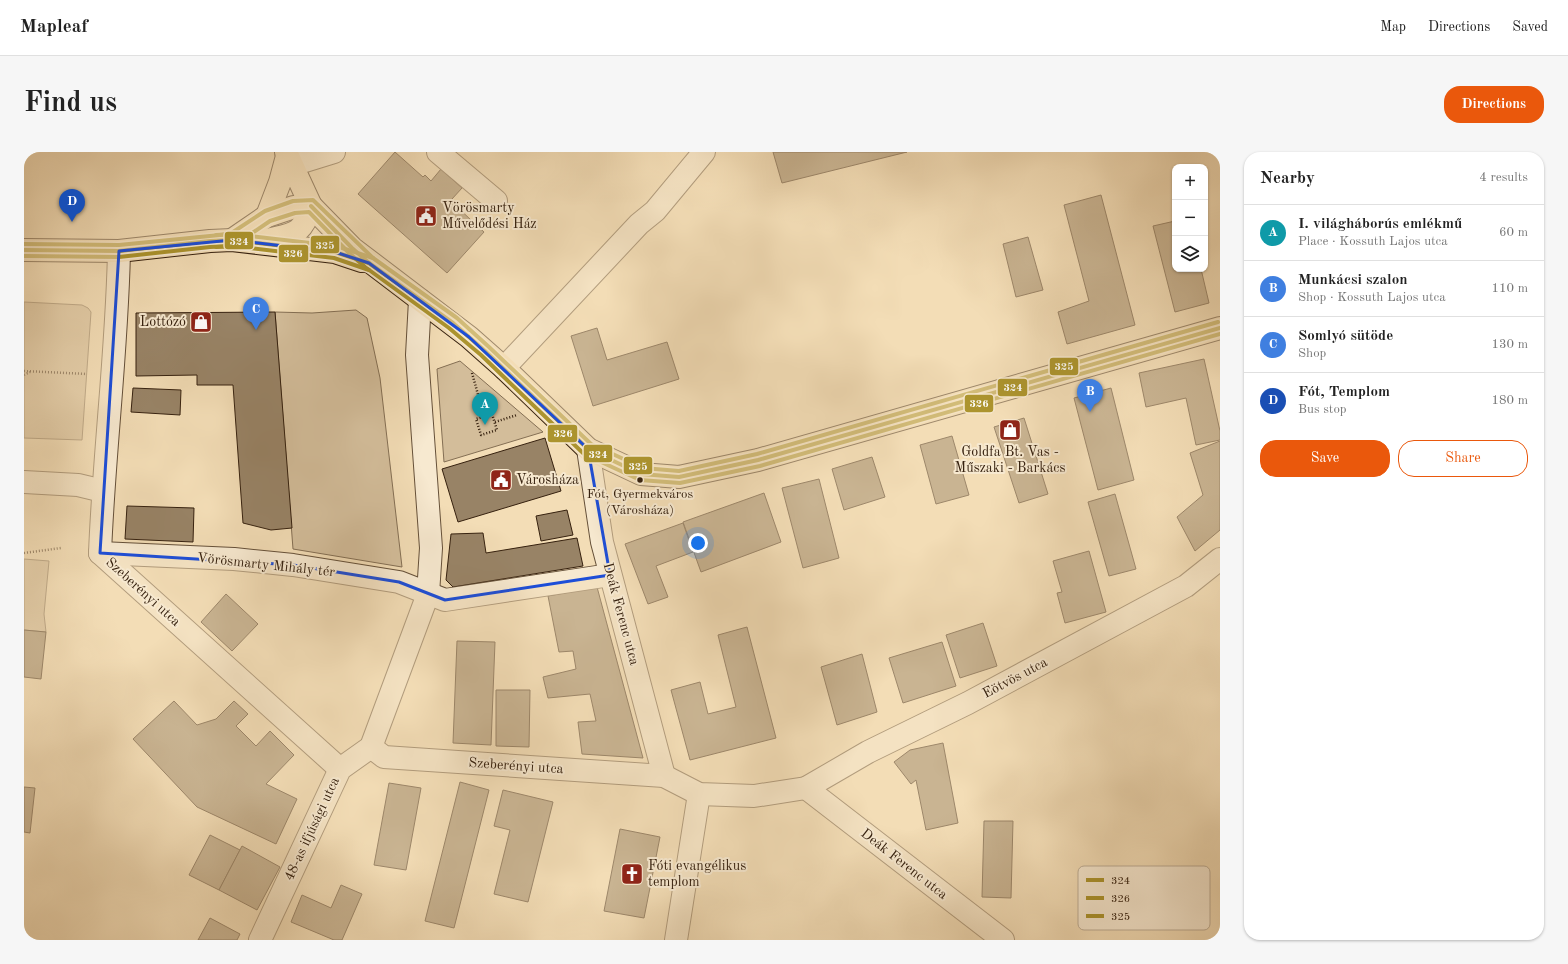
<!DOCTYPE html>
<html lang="en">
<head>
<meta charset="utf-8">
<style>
  :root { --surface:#fff; --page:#f6f6f6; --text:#222; --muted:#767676; --line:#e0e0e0; --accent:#ea580c }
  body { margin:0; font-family:"Old Standard TT",serif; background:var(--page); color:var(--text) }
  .controls { position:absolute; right:12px; top:12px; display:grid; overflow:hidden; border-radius:8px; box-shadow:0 1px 3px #0004 }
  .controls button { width:36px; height:36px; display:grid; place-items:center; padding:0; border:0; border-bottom:1px solid var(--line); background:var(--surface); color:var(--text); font:20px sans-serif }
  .you { position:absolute; left:674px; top:391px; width:14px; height:14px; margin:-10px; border:3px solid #fff; border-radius:50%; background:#1a73e8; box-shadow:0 0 0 6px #1a73e833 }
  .badge { display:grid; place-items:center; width:26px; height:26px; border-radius:50%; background:var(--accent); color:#fff; font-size:13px; font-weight:700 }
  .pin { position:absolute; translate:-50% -33px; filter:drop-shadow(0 1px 2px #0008) }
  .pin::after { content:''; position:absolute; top:21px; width:14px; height:12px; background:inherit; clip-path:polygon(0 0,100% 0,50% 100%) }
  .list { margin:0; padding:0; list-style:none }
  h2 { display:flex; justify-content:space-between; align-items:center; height:52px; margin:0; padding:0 16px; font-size:17px }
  h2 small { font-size:13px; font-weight:400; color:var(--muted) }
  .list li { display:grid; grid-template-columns:26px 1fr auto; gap:12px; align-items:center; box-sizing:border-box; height:56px; padding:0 16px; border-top:1px solid var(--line) }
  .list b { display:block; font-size:15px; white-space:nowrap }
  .list p { margin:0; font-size:13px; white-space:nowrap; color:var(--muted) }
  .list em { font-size:13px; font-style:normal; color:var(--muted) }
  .actions { display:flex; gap:8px; padding:12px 16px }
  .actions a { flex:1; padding:9px 0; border:1px solid var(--accent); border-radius:16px; text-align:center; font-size:14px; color:var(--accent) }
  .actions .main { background:var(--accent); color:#fff }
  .icon { flex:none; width:22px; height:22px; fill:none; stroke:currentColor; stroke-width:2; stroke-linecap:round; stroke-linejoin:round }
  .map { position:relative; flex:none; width:1196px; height:788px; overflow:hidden; border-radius:16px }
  header { display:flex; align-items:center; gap:24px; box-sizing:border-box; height:56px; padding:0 20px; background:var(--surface); border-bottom:1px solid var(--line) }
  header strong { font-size:19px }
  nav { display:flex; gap:22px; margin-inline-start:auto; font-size:14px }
  .intro { display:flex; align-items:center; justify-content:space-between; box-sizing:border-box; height:96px; padding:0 24px }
  h1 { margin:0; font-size:28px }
  .button { padding:10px 18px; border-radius:16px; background:var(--accent); color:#fff; font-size:14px; font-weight:700 }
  main { display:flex; gap:24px; padding:0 24px }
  aside { flex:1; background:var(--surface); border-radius:16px; box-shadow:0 1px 3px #0004 }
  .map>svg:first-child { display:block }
  .green { fill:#d3bd9a; stroke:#846f54 }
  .building { fill:#988366; stroke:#36210f }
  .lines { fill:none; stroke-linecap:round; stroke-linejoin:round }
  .minor-casing { stroke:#655039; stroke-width:24 }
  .major-casing { stroke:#36210f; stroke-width:24 }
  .path { stroke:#36210f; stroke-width:2.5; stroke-dasharray:1 2; stroke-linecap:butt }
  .minor { stroke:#f7e9d0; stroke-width:22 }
  .major { stroke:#f3ddb6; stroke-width:22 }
  .bus-1-casing { stroke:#f7e9d0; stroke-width:7 }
  .bus-2-casing { stroke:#f7e9d0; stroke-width:7 }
  .bus-3-casing { stroke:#f7e9d0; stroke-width:7 }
  .bus-1 { stroke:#ac942e; stroke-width:4 }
  .bus-2 { stroke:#ac942e; stroke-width:4 }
  .bus-3 { stroke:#ac942e; stroke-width:4 }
  .marked { fill:none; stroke:#1d4ed8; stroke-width:3; stroke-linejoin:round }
  .bus-dot { fill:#36210f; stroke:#f7e9d0; stroke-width:1.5 }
  .labels { text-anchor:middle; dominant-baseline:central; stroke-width:4; stroke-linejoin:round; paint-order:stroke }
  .bus-label { font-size:13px; fill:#36210f; stroke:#f7e9d0 }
  .poi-label { font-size:14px; fill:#36210f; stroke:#f7e9d0; text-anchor:start }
  .street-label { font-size:14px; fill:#36210f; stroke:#f7e9d0 }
  .key { fill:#f7e9d0; stroke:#bdad96; stroke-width:1 }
  .key-label { font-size:11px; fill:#36210f }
  .line-badge { stroke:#f7e9d0; stroke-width:1.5 }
  .badge-label { font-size:11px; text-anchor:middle; font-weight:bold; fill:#fff }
</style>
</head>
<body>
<header>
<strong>Mapleaf</strong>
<nav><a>Map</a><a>Directions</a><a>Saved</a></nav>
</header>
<div class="intro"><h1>Find us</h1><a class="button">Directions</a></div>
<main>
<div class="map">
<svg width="1196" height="788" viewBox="0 0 1196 788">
  <rect width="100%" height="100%" fill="#f3ddb6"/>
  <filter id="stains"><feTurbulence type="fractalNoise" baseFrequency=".005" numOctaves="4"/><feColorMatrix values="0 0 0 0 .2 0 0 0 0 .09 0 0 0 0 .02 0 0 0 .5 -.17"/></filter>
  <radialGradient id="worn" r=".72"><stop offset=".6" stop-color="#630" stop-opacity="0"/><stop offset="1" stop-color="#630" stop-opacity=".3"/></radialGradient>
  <g class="green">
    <path d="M0 150 58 153 64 156 67 160 58 288 0 286Z"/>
    <path d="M332 158 343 166 356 226 378 415 269 397 251 160 288 161Z"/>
    <path d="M436 209 519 280 420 310 413 217Z"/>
    <path d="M0 407 25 409 20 462 22 480 0 478Z"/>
  </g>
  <g class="building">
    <path d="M371 0 399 25 401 23 407 29 417 17 438 36 428 47 433 52 432 54 460 80 423 121 334 42Z"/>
    <path d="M749 0H883L758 31Z"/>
    <path d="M1077 43 1111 173 1043 192 1034 160 1065 149 1040 53Z"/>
    <path d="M1151 69V117H1177L1185 151 1151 160 1129 74Z"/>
    <path d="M1004 85 1019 138 992 145 979 92Z"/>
    <path d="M251 160 268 376 247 378 219 371 209 233H173V223L112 224V161Z"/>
    <path d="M573 176 583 208 643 190 655 227 569 254 547 184Z"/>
    <path d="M1180 207 1196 279V288L1172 293 1162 246 1122 255 1115 221Z"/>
    <path d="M109 236 157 238 156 263 107 260Z"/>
    <path d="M1087 236 1110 328 1074 338 1050 246Z"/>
    <path d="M1000 266 1024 342 995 351 970 275Z"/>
    <path d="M928 284 945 343 912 352 896 293Z"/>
    <path d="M521 286 537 339 434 370 418 317Z"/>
    <path d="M1196 289V378L1171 399 1153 365 1179 343 1166 301Z"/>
    <path d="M848 305 861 345 820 358 808 317Z"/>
    <path d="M795 327 815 406 779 416 758 336Z"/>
    <path d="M740 341 757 390 677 420 659 370Z"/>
    <path d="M1091 342 1112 417 1085 424 1064 350Z"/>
    <path d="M103 354 170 356 169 390 101 387Z"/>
    <path d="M543 358 549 383 517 389 512 364Z"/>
    <path d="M659 371 669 400 632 414 644 445 624 452 601 392Z"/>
    <path d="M459 381 462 401 553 386 559 414 429 435 422 428 427 382Z"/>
    <path d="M1065 399 1082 460 1041 471 1033 441 1038 440 1029 409Z"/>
    <path d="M573 435 619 606 558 602 554 570 572 569 566 542 524 546 519 525 552 517 549 499 535 500 524 444Z"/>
    <path d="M202 442 234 472 208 499 177 470Z"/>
    <path d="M959 471 973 514 936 526 922 483Z"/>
    <path d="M723 475 752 586 666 608 647 538 676 530 684 562 712 555 694 483Z"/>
    <path d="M0 478 22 480 17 527 0 525Z"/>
    <path d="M433 489 471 490 467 593 429 591Z"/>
    <path d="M918 490 932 534 879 551 865 506Z"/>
    <path d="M838 502 853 560 813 573 797 515Z"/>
    <path d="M472 538H506L505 595 472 594Z"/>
    <path d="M150 549 173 573 192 567 210 549 224 562 212 574 232 594 246 579 270 603 242 632 273 647 252 692 173 655 109 587Z"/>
    <path d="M919 591 934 671 902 678 892 628 887 632 870 610 886 598Z"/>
    <path d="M436 630 465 638 430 776 401 769Z"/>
    <path d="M365 631 397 636 382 718 350 713Z"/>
    <path d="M0 635 11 636 6 681 0 680Z"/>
    <path d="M479 638 529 650 504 750 470 742 486 678 470 674Z"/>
    <path d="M960 669H989L987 746 958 745Z"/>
    <path d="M596 677 636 685 620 766 580 759Z"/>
    <path d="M186 683 216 698 195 738 165 723Z"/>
    <path d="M218 694 256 715 233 758 195 738Z"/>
    <path d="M317 733 338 742 318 788H310L267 770 278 743 307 756Z"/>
    <path d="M186 766 216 782 213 788H174Z"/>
  </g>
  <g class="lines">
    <g class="minor-casing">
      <g id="minor">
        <path d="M414 0 472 49"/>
        <path d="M268 13 310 0"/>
        <path d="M480 216 615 72 631 59 680 0"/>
        <path d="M564 297 578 390 640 624"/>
        <path d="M0 330 54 333 79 339"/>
        <path d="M76 401 210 407 269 413 375 430 421 448 586 423"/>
        <path d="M76 401 316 617"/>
        <path d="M76 401C80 300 93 200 95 99"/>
        <path d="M347 595 360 605 640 624 675 642 730 644 782 636 844 600 944 551 1162 434 1196 407"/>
        <path d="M782 636 979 788"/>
        <path d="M236 788 316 617 347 595 404 442 407 396 393 203 396 148"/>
        <path d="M652 788 675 642"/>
      </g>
    </g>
    <g class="major-casing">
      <g id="major">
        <path d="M262 0 287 54 328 96 445 185 480 216 564 297 617 322 655 325 734 308 1196 176"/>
        <path d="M243 64 256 30 263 4"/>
        <path d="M208 88 243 64 270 55 287 54"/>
        <path d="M244 88C271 81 278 83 287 54"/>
        <path d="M0 98 95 99 186 89 208 88 311 100 338 109"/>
      </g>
    </g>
    <g class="path">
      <path d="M0 219 63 222"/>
      <path d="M448 221 460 264"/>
      <path d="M0 223 6 220"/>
      <path d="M468 262 473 278 457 283 452 267Z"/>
      <path d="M471 270 493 263"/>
      <path d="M0 401 37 396"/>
    </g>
    <use href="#minor" class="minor"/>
    <use href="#major" class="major"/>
    <g class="bus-1-casing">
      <g id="bus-1">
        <path d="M287 54 328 96 345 111"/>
        <path d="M0 98 95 99 186 89 208 88 311 100 345 111 429 171 461 199 564 297 617 322 655 325 734 308 1196 176"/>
      </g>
    </g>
    <g class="bus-2-casing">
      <g id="bus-2">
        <path d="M192 95 208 94 310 106 345 118"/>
        <path d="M0 104 95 105 186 95 209 94 246 69 271 61 285 60 324 100 341 115 425 176 457 203 560 302 616 328 656 331 736 314 1196 182"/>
      </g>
    </g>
    <g class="bus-3-casing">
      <g id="bus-3">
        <path d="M192 83 209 82 312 94 349 106"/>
        <path d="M0 92 95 93 206 82 241 59 269 49 289 48 349 106 433 166 465 195 567 292 619 316 655 319 733 302 1194 170"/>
      </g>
    </g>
    <use href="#bus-1" class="bus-1"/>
    <use href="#bus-2" class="bus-2"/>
    <use href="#bus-3" class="bus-3"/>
  </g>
  <path d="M0 0H1196V788H0ZM208 88 311 100 345 111 445 185 564 297 586 423 421 448 375 430 269 413 76 401 95 99Z" fill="#f3ddb6" fill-opacity=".55" fill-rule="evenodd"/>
  <path class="marked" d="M208 88 311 100 345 111 445 185 564 297 586 423 421 448 375 430 269 413 76 401 95 99Z"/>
  <defs>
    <g id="civic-square" transform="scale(1.15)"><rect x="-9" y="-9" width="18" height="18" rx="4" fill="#8f2418" stroke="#f7e9d0"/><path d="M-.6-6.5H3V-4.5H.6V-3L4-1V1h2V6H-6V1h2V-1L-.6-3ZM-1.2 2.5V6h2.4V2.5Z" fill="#fff"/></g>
    <g id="shop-square" transform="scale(1.15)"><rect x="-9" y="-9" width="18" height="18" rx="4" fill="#8f2418" stroke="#f7e9d0"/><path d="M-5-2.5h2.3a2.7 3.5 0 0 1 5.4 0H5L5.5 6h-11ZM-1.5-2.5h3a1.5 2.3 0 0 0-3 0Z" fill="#fff"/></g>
    <g id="church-square" transform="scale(1.15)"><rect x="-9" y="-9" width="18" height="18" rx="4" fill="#8f2418" stroke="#f7e9d0"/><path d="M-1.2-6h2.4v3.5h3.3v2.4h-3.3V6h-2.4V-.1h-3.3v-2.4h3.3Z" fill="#fff"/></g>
  </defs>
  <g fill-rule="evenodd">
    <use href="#civic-square" x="402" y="64"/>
    <use href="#shop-square" x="177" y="170"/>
    <use href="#shop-square" x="986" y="278"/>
    <use href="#civic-square" x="477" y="328"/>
    <use href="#church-square" x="608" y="722"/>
  </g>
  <circle class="bus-dot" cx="616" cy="328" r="3.5"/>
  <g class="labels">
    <g class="bus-label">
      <text x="616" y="342">Fót, Gyermekváros<tspan x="616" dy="16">(Városháza)</tspan></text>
    </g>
    <g class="poi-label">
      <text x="418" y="56">Vörösmarty<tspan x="418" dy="16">Művelődési Ház</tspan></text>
      <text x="162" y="170" text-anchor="end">Lottózó</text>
      <text x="986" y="300" text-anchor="middle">Goldfa Bt. Vas -<tspan x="986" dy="16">Műszaki - Barkács</tspan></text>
      <text x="492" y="328">Városháza</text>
      <text x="624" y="714">Fóti evangélikus<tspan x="624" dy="16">templom</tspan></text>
    </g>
    <g class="street-label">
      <text transform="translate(242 413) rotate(6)">Vörösmarty Mihály tér</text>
      <text transform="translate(119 440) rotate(42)">Szeberényi utca</text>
      <text transform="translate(597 462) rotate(75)">Deák Ferenc utca</text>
      <text transform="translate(991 526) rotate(-28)">Eötvös utca</text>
      <text transform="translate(492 614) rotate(4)">Szeberényi utca</text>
      <text transform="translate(288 677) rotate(-65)">48-as ifjúsági utca</text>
      <text transform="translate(880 712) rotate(38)">Deák Ferenc utca</text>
    </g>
  </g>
  <rect x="1054" y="714" width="132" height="64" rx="6" class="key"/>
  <rect x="1062" y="726" width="18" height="4" fill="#ac942e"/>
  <rect x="1062" y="744" width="18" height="4" fill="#ac942e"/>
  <rect x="1062" y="762" width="18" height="4" fill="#ac942e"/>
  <g class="key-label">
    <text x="1087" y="732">324</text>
    <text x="1087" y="750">326</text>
    <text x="1087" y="768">325</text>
  </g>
  <g class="line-badge">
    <rect x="200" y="79" width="30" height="19" rx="4" fill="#ac942e"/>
    <rect x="286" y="83" width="30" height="19" rx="4" fill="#ac942e"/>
    <rect x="254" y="92" width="31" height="19" rx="4" fill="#ac942e"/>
    <rect x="1025" y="205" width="30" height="19" rx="4" fill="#ac942e"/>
    <rect x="973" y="226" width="31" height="19" rx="4" fill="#ac942e"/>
    <rect x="940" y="242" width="30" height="19" rx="4" fill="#ac942e"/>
    <rect x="523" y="272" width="31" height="19" rx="4" fill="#ac942e"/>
    <rect x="559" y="292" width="30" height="19" rx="4" fill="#ac942e"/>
    <rect x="599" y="304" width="30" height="19" rx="4" fill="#ac942e"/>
  </g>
  <g class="badge-label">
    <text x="215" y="93">324</text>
    <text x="301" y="97">325</text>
    <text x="269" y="105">326</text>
    <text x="1040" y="218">325</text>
    <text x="989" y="239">324</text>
    <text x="955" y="255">326</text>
    <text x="539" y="285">326</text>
    <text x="574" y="306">324</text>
    <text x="614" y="318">325</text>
  </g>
  <rect width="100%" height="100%" filter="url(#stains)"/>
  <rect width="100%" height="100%" fill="url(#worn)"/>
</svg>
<div class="controls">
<button>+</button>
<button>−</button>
<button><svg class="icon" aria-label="layers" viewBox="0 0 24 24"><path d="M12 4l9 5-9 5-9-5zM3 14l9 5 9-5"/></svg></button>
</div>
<div class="you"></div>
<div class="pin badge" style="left:461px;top:273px;background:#0f9aa8">A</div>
<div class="pin badge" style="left:1066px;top:260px;background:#3f7fe0">B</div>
<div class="pin badge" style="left:232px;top:178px;background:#3f7fe0">C</div>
<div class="pin badge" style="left:48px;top:70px;background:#1a4fb4">D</div>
</div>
<aside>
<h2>Nearby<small>4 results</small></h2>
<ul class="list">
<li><span class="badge" style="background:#0f9aa8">A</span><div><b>I. világháborús emlékmű</b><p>Place · Kossuth Lajos utca</p></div><em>60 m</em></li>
<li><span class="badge" style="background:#3f7fe0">B</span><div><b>Munkácsi szalon</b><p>Shop · Kossuth Lajos utca</p></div><em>110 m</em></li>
<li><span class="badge" style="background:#3f7fe0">C</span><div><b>Somlyó sütöde</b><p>Shop</p></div><em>130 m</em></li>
<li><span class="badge" style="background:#1a4fb4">D</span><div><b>Fót, Templom</b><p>Bus stop</p></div><em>180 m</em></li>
</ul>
<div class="actions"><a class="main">Save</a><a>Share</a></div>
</aside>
</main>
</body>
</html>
